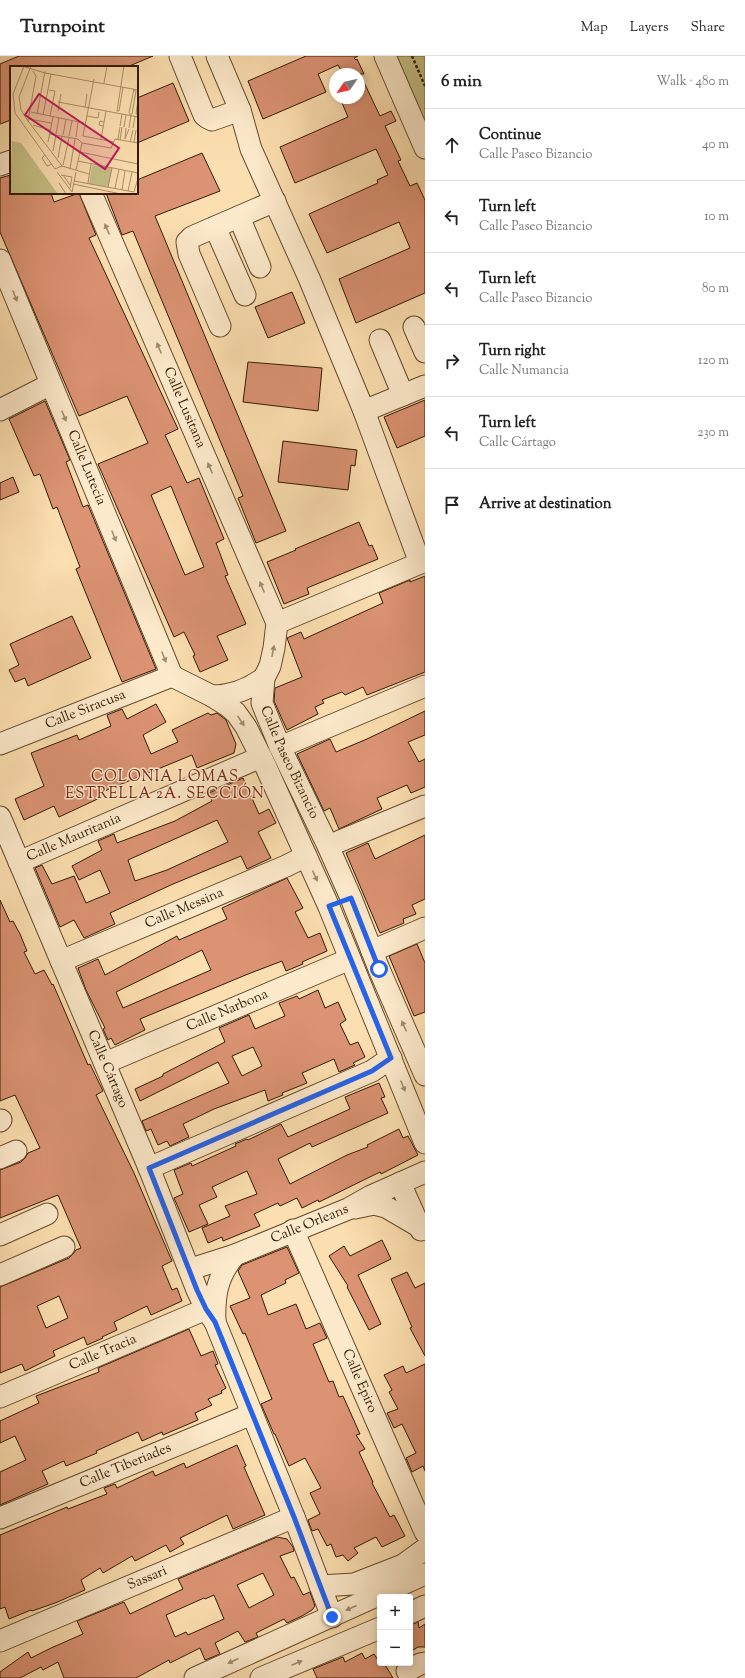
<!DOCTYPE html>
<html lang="en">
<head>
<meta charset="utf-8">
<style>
  :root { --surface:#fff; --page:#f6f6f6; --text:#222; --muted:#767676; --line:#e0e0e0 }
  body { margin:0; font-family:"Sorts Mill Goudy",serif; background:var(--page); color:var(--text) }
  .controls { position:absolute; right:12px; bottom:12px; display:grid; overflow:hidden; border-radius:4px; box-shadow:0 2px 10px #0003 }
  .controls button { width:36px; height:36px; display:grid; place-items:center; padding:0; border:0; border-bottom:1px solid var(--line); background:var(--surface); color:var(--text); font:20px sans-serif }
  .compass { position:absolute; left:329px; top:12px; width:36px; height:36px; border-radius:50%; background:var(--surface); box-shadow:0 2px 10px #0003; rotate:236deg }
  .stop { position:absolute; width:12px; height:12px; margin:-9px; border:3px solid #2563eb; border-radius:50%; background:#fff }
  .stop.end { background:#2563eb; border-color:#fff; box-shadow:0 1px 4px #0008 }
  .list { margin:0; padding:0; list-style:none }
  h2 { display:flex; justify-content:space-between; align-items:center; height:52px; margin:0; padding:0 16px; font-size:17px }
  h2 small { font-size:13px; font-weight:400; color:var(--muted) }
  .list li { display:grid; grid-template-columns:26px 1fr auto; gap:12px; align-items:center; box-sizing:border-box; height:72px; padding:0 16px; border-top:1px solid var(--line) }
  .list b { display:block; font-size:15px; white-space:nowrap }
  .list p { margin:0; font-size:13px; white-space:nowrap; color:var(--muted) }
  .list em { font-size:13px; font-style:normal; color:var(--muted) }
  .icon { flex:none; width:22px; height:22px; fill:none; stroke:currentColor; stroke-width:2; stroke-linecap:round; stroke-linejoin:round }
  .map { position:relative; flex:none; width:425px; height:1622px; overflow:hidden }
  header { display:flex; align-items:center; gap:24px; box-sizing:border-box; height:56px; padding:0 20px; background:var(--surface); border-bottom:1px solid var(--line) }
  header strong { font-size:19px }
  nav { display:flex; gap:22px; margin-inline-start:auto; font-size:14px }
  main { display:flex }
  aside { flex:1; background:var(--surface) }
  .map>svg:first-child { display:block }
  .green { fill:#c6c086; stroke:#7c6d43 }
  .building { fill:#db9373; stroke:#331a00; fill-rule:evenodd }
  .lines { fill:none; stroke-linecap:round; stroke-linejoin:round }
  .minor-casing { stroke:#654b2c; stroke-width:23 }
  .path { stroke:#331a00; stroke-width:2.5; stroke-dasharray:3 2; stroke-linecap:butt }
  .minor { stroke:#fdeacc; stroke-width:21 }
  .oneway { fill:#a28c70 }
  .route { stroke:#2563eb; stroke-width:5 }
  .labels { text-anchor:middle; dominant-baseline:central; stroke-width:3; stroke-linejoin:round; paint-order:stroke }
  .street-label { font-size:14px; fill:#331a00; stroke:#fdeacc }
  .neighbourhood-label { font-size:15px; letter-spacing:1px; fill:#7a1f14; stroke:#fdeacc }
  .inset-road { fill:none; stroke:#ac906a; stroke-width:1 }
  .view { fill:#c2185b; fill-opacity:0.15; stroke:#c2185b; stroke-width:2 }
  .inset-edge { fill:none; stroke:#331a00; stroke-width:2 }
</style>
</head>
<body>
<header>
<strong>Turnpoint</strong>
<nav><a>Map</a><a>Layers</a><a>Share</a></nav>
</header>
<main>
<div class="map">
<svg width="425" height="1622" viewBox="0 0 425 1622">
  <rect width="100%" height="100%" fill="#fcdfb0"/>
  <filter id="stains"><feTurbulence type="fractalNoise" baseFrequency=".005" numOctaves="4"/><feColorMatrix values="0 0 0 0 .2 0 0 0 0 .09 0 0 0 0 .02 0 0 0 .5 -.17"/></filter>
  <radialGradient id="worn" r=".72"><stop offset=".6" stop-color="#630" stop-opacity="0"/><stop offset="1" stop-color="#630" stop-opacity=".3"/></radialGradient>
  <path class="green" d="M389 0H425V81Z"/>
  <g class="building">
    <path d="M19 0H153L127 11H11V64L0 68V8Z"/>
    <path d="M306 0H358L354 2 356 4 357 3 364 18H360L380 60 391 55 396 65 385 70 401 104 398 105 410 130 417 127 425 144V237L356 267 339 223 410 192 399 166 327 197 309 158 378 127 377 124 388 119 376 93 295 127 280 91 348 61 340 42H359V18H343L338 9 318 18 326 36 263 63 248 25Z"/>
    <path d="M173 27 189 65 137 87V42Z"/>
    <path d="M202 97 220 135 155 160 286 475 256 487 238 442 243 440 133 175 122 179 106 137H137V124Z"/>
    <path d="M11 119V137H51L54 146 79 137 96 179 89 182 178 373 165 379 187 427 199 422 224 483 216 487 228 519 225 520 246 568 217 580 228 604 200 616 193 600 195 599 184 576 174 581 98 408 148 387 127 340 79 360 0 176V122ZM171 430 204 511 185 519 151 439Z"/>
    <path d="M292 236 305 267 268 282 255 251Z"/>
    <path d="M248 306 322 312 318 355 243 346Z"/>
    <path d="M425 344V380L397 392 384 361Z"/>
    <path d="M45 345 70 404 66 406 83 451 88 449 156 613 122 626 76 513 80 511 57 451 53 453 40 418 34 420 9 363Z"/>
    <path d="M283 385 357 394 355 410 351 409 348 434 278 426Z"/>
    <path d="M13 421 19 436 0 444V427Z"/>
    <path d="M359 466 369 490 372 489 378 503 307 532 309 538 284 548 267 506 296 494 295 493Z"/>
    <path d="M425 520V616L367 639 363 631 345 639 342 636 322 644 324 647 315 651 318 658 287 674 274 645 275 632 302 621 287 582 301 576 304 583 383 547 379 537 410 524V526Z"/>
    <path d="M72 560 91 602 28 630 25 622 15 626 9 614 19 609 10 588Z"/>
    <path d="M156 648 166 666 143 679 151 698 178 686 172 674 208 657 211 659 217 657 226 664 236 688 234 697 197 712 192 699 102 736 104 740 59 761 54 750 24 764 15 743 44 730 31 697 77 679 79 684 111 670 107 659 122 653 127 663Z"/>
    <path d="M425 655V679L408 686 419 706 425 703V731L411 737 407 729 377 742 382 753 339 773 330 752 324 755 297 698 330 683 336 696 367 683Z"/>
    <path d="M243 722 259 758 269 753 276 767 258 776 271 802 247 813 241 800 173 828 110 857 115 868 84 882 74 864 60 871 35 812 42 809 52 828 74 820 86 847 110 837 100 814 79 824 72 810 102 794 98 785 114 778 117 787 175 765 212 745 209 737ZM217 764 228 786 167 814 135 825 128 804Z"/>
    <path d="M425 779V843L412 849 416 858 403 863 404 867 380 877 346 797 368 787 375 803Z"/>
    <path d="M287 822 303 852 295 856 308 882 320 877 327 895 302 906 303 908 286 915 282 905 248 918 140 963 145 974 115 989 111 982 108 984 103 973 105 972 86 934 78 912 98 903 105 919 177 880 179 884 227 863 222 852ZM202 894 211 914 123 952 116 936Z"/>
    <path d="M0 844 10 866 13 865 20 878 27 895 24 896 35 918 44 914 52 929 53 928 88 1009 90 1008 103 1035 96 1039 134 1117 172 1205 162 1210 172 1234 177 1232 182 1245 151 1259 147 1250 114 1266 117 1274 102 1281 103 1282 87 1289 84 1281 53 1295 55 1300 25 1315 22 1308 0 1317V1231L69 1202 73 1198 76 1194 81 1192 58 1139 0 1162V1114L21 1106 25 1102 28 1097 40 1092 15 1039 0 1045ZM59 1240 68 1262 46 1272 37 1250Z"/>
    <path d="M417 888 425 907V956L414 960 389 900Z"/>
    <path d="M318 934 325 952 338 946 346 964 340 968 350 989 358 986 365 1001 353 1007 355 1009 339 1016 334 1003 302 1017 307 1027 282 1037 283 1039 268 1045 265 1034 214 1053 183 1068 189 1081 170 1090 167 1085 158 1089 151 1073 146 1075 142 1065 229 1027 218 1006 140 1045 135 1033 163 1020V1018L225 986 219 972 249 959 255 973 285 960 279 947 297 940 299 943ZM253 991 262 1010 242 1020 232 1000Z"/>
    <path d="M379 1027 385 1041 381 1042 388 1057 312 1091 310 1087 278 1103 290 1128 347 1099 368 1091 367 1089 399 1073 403 1082 408 1080 418 1099 381 1118 380 1116 319 1146 318 1144 302 1152 297 1142 280 1150 278 1147 254 1158 260 1170 223 1185 222 1181 208 1187 202 1172 230 1160 225 1150 257 1138 247 1115 212 1131 217 1141 199 1149 208 1168 189 1176 174 1142 183 1138 174 1114 191 1107 192 1110 236 1090 235 1088 247 1083 248 1084 281 1068 288 1081 350 1053 345 1041Z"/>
    <path d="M382 1184 391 1203 358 1219 381 1268 369 1274 347 1231 348 1230 329 1200 344 1190 350 1200Z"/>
    <path d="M287 1191 299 1217 285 1224 286 1227 261 1239 268 1259 296 1248 306 1273 320 1267 327 1282 313 1288 329 1326 333 1325 339 1341 343 1340 360 1378 356 1379 365 1393 359 1396 373 1426 372 1427 390 1461 394 1459 405 1480 382 1491 376 1481 354 1492 358 1497 348 1505 343 1499 336 1501 331 1488 327 1490 318 1473 312 1475 308 1464 320 1458 310 1437 321 1432 305 1402 289 1410 275 1378H274L261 1348 272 1343 245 1277 243 1278 230 1250 250 1242 238 1215 242 1209Z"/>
    <path d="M407 1216 415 1232 425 1227V1300L410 1272 412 1271 391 1223Z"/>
    <path d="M189 1273 201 1300 213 1295 218 1308 215 1309 226 1332 221 1335 222 1337 208 1343 212 1349 195 1357 198 1364 163 1379 162 1376 142 1385 138 1376 96 1395 97 1397 66 1410 64 1405 42 1415 48 1428 0 1449V1416L26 1404 15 1380 0 1387V1365L39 1347 36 1340 99 1316 98 1312Z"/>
    <path d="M425 1308V1415L423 1410 412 1416 406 1402 416 1397 402 1368 394 1372 387 1357 398 1353 389 1336 392 1334 384 1319 403 1310 406 1317Z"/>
    <path d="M237 1389 246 1410 244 1411 265 1459 233 1473 227 1459 180 1482 184 1488 170 1496 166 1489 135 1505 132 1500 103 1517 100 1512 81 1524 85 1534 55 1547 32 1555 31 1554 9 1563 5 1551 0 1553V1479L67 1451 68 1453 107 1438 104 1432 115 1428 117 1432 153 1415 155 1420 184 1407 186 1412Z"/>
    <path d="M277 1481 287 1483 293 1491 294 1495 280 1500 291 1522 294 1521 303 1539 310 1536 315 1550 312 1554 302 1560 287 1567 284 1563 256 1577 258 1581 245 1586 238 1575 215 1587 220 1598 205 1604 200 1592 170 1607 169 1604 136 1622H64L58 1606 43 1614 41 1611 20 1622H0V1616L28 1596 31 1602 51 1592 83 1578 77 1565 124 1546 130 1558 183 1533 178 1523ZM263 1517 274 1539 249 1552 237 1529ZM214 1539 224 1563 188 1579 186 1576 175 1581 166 1559 204 1542 205 1543Z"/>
    <path d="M418 1566 419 1572 425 1568V1591H418L410 1596V1569Z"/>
    <path d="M362 1597 365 1603 374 1598 380 1607H384L393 1622H317L313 1613 343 1601 345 1606Z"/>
  </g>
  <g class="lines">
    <g class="minor-casing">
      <g id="minor">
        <path d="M180 0 204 59 208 62 212 64 240 54"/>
        <path d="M217 0 240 54 251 93 309 222 364 355 420 507"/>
        <path d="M385 0 425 92"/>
        <path d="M0 109 11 105"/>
        <path id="s1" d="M91 137 277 567 274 592 270 610 264 622 262 647 280 691 328 790 351 842 379 913 425 1019"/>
        <path d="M239 161 260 211"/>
        <path d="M215 171 245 239"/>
        <path id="s2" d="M0 204 172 620"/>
        <path d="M220 270 189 198 187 186 192 181 275 145"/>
        <path d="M414 271 425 296"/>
        <path d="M380 284 403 339"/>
        <path d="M0 354 51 328"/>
        <path d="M364 355 425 330"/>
        <path d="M277 567 425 505"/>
        <path d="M172 620 212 640 228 650 236 657 246 671 265 709 329 851 425 1087"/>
        <path d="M212 640C231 640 249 633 264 622"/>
        <path id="s3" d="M0 688 172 620"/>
        <path d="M280 691 425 630"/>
        <path id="s4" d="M0 761 149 1112 197 1234 206 1253 215 1266 294 1461 332 1561"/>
        <path d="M328 790 425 750"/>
        <path id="s5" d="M19 806 261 701"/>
        <path d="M372 895 425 872"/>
        <path id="s6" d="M61 905 286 810 306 800"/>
        <path id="s7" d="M105 1007 350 903"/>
        <path d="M0 1065 1 1064"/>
        <path d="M0 1102 16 1095"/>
        <path d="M149 1112 372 1015 391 1002"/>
        <path d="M400 1127 421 1174"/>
        <path d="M355 1152 374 1148 386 1151 420 1171"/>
        <path id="s8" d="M293 1174 425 1476"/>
        <path d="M0 1179 47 1158"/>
        <path id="s9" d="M191 1213 235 1199 348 1153 371 1140 425 1116"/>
        <path d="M0 1219 64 1191"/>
        <path d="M215 1266C214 1239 217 1220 235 1199"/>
        <path id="s10" d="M0 1341 206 1253"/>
        <path id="s11" d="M0 1462 252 1358"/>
        <path d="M320 1530 354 1528 403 1509 425 1493"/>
        <path d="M410 1557 425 1550"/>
        <path id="s12" d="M0 1585 294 1461"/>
        <path d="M407 1615 420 1608 425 1607"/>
        <path d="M195 1622 425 1518"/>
        <path d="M261 1622 380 1572"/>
      </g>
    </g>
    <path class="path" d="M412 0 425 30"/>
    <use href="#minor" class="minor"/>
  </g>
  <defs><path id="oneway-solid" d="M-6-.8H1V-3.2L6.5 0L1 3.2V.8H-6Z"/></defs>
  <g class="oneway">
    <use href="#oneway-solid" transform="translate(107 173) rotate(-113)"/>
    <use href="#oneway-solid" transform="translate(15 240) rotate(68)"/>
    <use href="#oneway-solid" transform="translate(159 292) rotate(-113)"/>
    <use href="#oneway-solid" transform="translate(64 360) rotate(68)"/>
    <use href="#oneway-solid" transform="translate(210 412) rotate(-113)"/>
    <use href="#oneway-solid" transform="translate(114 480) rotate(68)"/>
    <use href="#oneway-solid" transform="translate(262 531) rotate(-113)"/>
    <use href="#oneway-solid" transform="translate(273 595) rotate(-79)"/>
    <use href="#oneway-solid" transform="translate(164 601) rotate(68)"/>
    <use href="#oneway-solid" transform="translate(241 665) rotate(56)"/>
    <use href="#oneway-solid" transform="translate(315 820) rotate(66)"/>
    <use href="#oneway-solid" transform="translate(404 970) rotate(-114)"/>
    <use href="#oneway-solid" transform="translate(403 1030) rotate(68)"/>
    <use href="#oneway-solid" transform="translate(351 1552) rotate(156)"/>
    <use href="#oneway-solid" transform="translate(233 1605) rotate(156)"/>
    <use href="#oneway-solid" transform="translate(297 1607) rotate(-23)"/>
  </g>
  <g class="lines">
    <path class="route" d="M332 1561 294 1461 215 1266 206 1253 197 1234 149 1112 372 1015 391 1002 329 850 351 842 379 913"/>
  </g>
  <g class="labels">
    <g class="street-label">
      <text stroke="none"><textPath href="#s1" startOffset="234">Calle Lusitana</textPath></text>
      <text stroke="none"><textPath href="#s2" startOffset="225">Calle Lutecia</textPath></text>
      <text stroke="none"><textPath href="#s3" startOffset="92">Calle Siracusa</textPath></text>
      <text stroke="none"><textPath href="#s1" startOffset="616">Calle Paseo Bizancio</textPath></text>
      <text stroke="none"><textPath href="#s5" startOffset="60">Calle Mauritania</textPath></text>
      <text stroke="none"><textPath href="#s6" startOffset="134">Calle Messina</textPath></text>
      <text stroke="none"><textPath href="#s7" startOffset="133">Calle Narbona</textPath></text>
      <text stroke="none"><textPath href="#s4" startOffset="274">Calle Cártago</textPath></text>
      <text stroke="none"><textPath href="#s9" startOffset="127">Calle Orleans</textPath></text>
      <text stroke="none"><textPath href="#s10" startOffset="112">Calle Tracia</textPath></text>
      <text stroke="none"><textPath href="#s8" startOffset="165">Calle Epiro</textPath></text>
      <text stroke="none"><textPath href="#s11" startOffset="136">Calle Tiberiades</textPath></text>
      <text stroke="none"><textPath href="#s12" startOffset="160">Sassari</textPath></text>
    </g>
    <g class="neighbourhood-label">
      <text x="165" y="721">COLONIA LOMAS<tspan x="165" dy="17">ESTRELLA 2A. SECCIÓN</tspan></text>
    </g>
  </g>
  <g transform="translate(10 10)">
    <rect width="128" height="128" fill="#fcdfb0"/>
    <path d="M2 75 11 77 48 128H0ZM82 99 102 102 98 121 79 118Z" fill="#c6c086"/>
    <path class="inset-road" d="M12 0 35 7 128 24M14 0 3 28 5 47 45 103 52 100M23 5 26 10 18 55 52 100 79 108M94 17 97 0M113 21 109 45H107L114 0M39 24 45 25 40 50M128 34 126 48 128 49M48 36 128 51M75 41 77 28M48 45 51 28M21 46 74 57M119 47 124 23M27 48 35 5M119 48H122L126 25 123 24M33 49 41 8M77 50 88 52 89 46M19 53 41 57M18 55 11 44 9 31 21 0M23 59 40 64M93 60 89 59 90 55 94 56M110 60 112 48M114 61 116 49M116 62 115 73 119 63M119 62 121 49M123 62 125 50M39 68 68 73 72 77M46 68 49 52M53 69 56 53M59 70 62 55M73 70 84 13M73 70 104 76M66 71 68 56M91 73 96 45M108 73 110 61M110 74 112 61M38 76 43 51M120 76 123 64M124 76 126 64M72 77 101 82 105 73 128 77M43 85 46 69M70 86 128 98M35 89 32 92 37 100 42 98M48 92 52 70M68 95 128 107M53 99 59 72M60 103 65 73M66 104 72 77M47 106 62 126M51 109 62 111 60 122M53 109 60 119M64 115 124 126 128 112M49 117 56 128M78 117 81 98M63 118 111 128M98 121 102 102M105 122 109 103M112 124 115 105M118 125 122 106M62 126 66 106"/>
    <path class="view" d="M29 28 109 82 95 103 15 49Z"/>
    <rect width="128" height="128" class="inset-edge"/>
  </g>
  <rect width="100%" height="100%" filter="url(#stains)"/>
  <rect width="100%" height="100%" fill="url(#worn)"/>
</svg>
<div class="controls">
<button>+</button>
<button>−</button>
</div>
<svg class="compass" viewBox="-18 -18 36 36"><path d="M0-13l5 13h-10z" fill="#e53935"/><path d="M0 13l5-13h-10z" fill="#767676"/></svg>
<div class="stop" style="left:379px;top:913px"></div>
<div class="stop end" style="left:332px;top:1561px"></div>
</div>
<aside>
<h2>6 min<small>Walk · 480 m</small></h2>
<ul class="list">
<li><svg class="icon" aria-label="ahead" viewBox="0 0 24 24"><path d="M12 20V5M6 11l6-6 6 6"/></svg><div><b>Continue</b><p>Calle Paseo Bizancio</p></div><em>40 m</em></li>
<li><svg class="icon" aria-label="left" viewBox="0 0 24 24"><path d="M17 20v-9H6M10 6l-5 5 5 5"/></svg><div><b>Turn left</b><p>Calle Paseo Bizancio</p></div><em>10 m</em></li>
<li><svg class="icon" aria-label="left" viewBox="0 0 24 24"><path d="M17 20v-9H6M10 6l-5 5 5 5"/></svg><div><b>Turn left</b><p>Calle Paseo Bizancio</p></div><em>80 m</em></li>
<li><svg class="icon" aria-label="right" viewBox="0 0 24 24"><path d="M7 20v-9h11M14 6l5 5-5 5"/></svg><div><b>Turn right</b><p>Calle Numancia</p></div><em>120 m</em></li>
<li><svg class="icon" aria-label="left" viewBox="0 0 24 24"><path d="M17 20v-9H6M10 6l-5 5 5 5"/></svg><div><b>Turn left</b><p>Calle Cártago</p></div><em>230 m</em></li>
<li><svg class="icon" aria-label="arrive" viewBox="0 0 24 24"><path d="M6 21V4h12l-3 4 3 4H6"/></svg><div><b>Arrive at destination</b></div></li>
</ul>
</aside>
</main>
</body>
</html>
